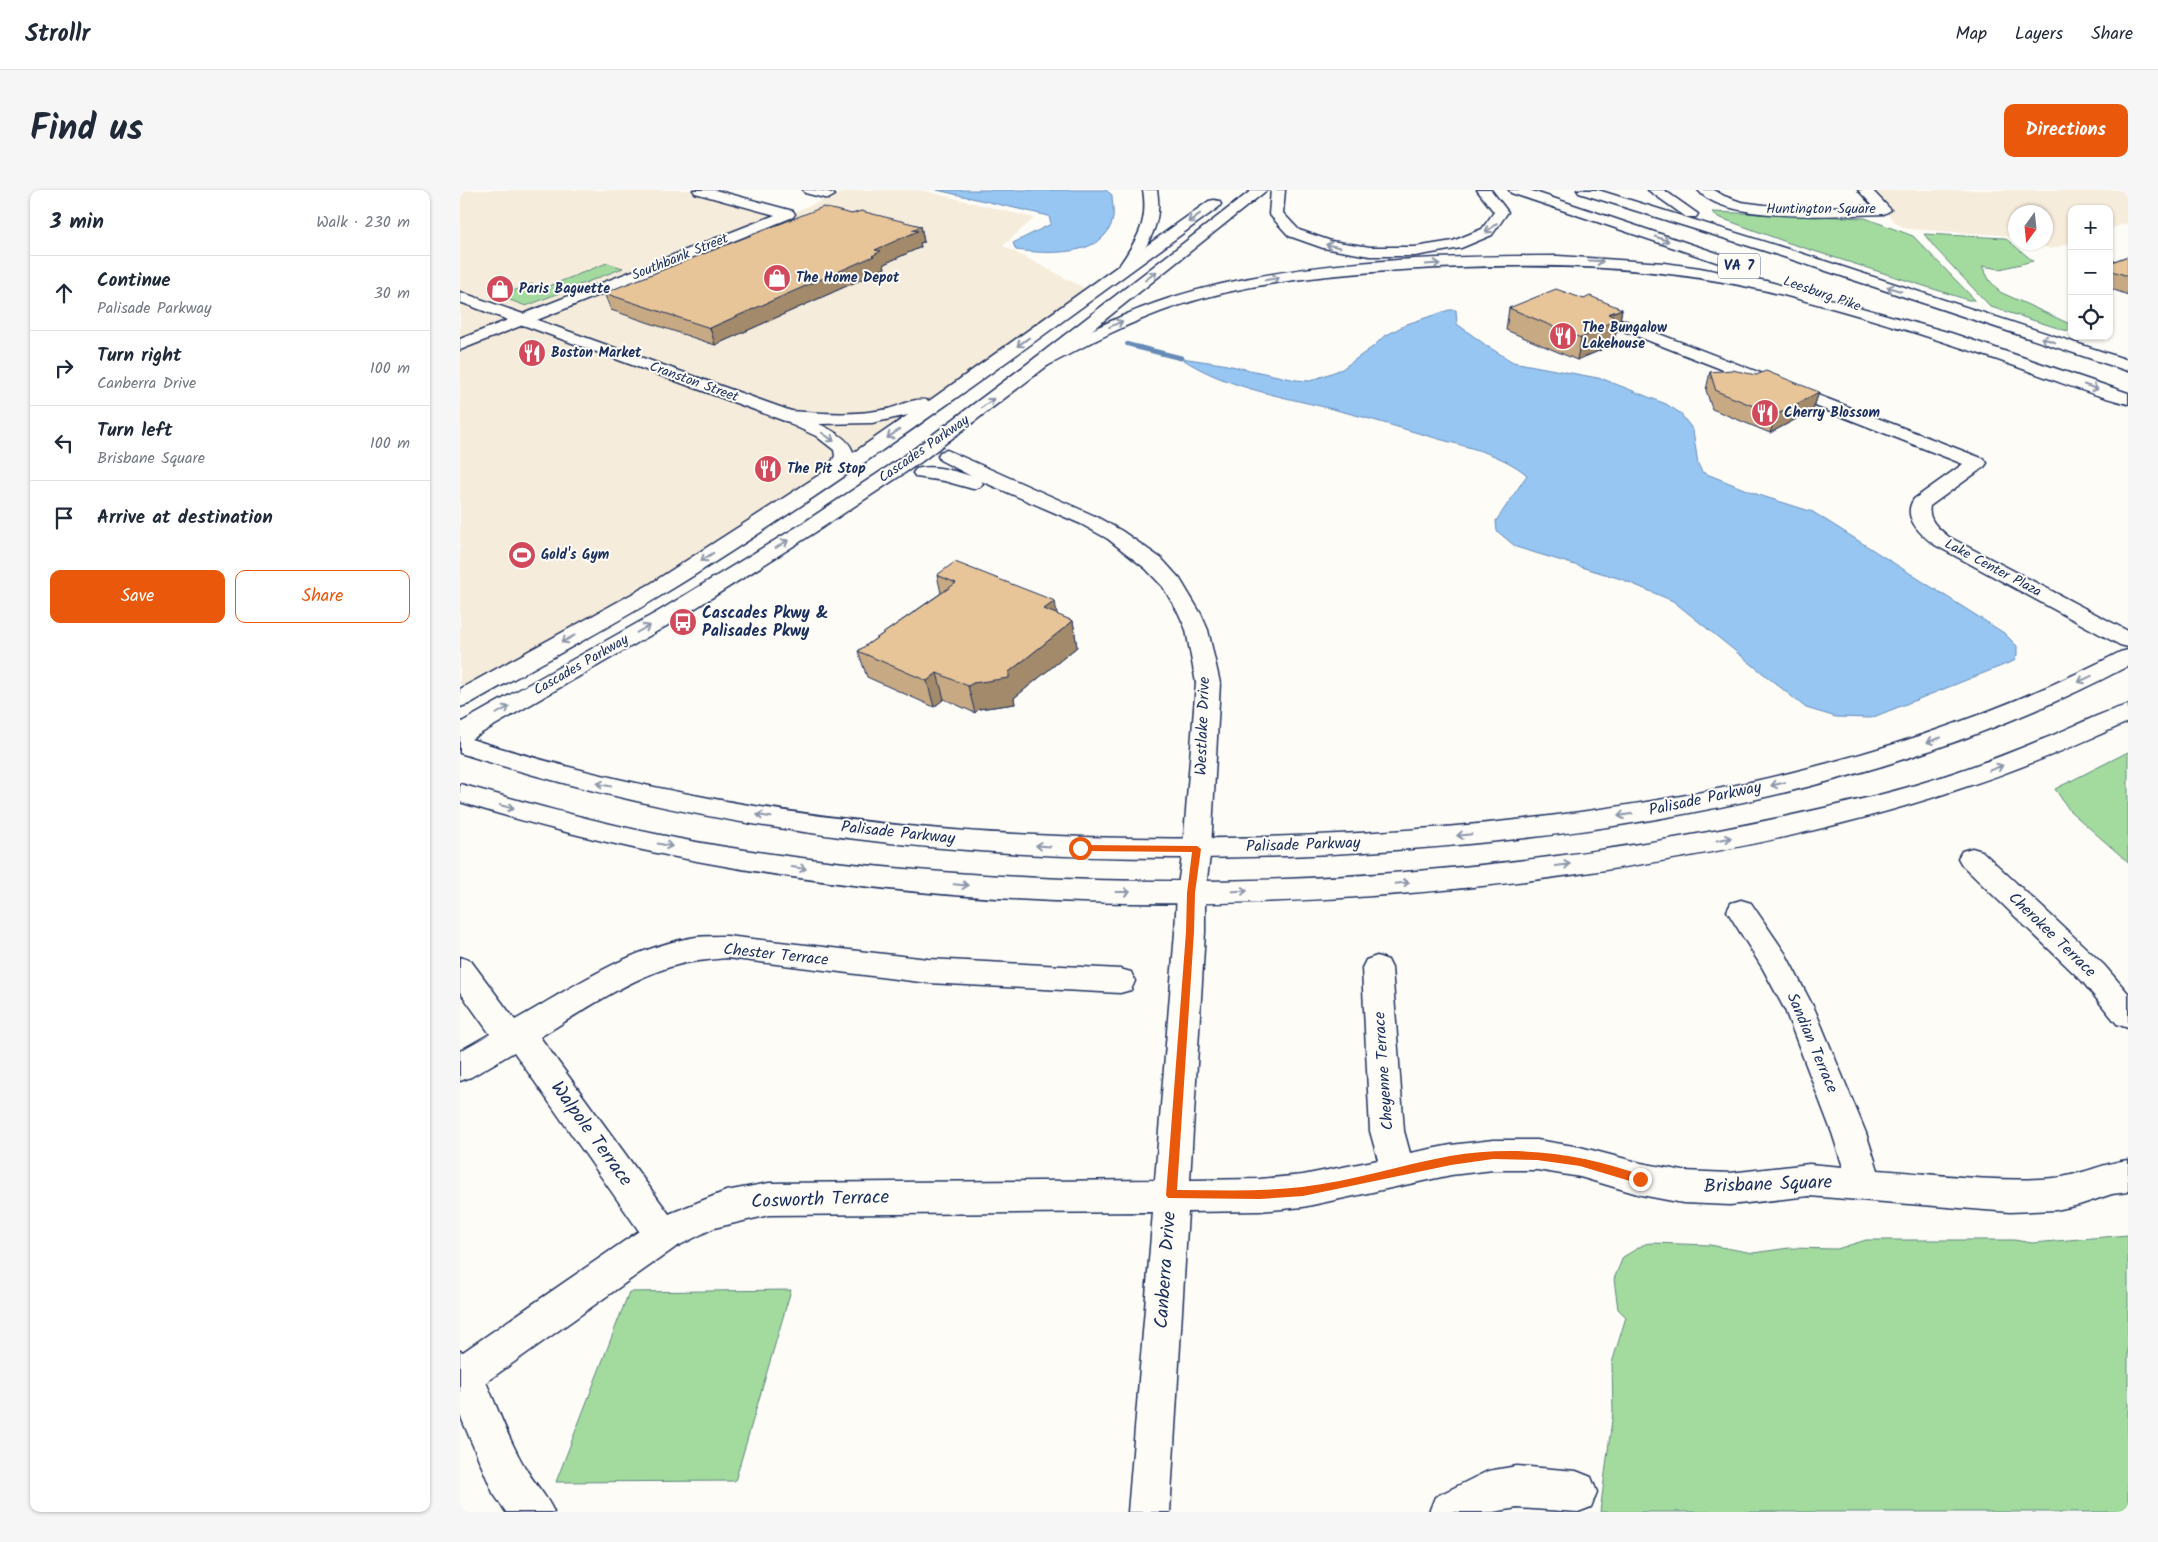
<!DOCTYPE html>
<html lang="en">
<head>
<meta charset="utf-8">
<style>
  :root { --surface:#fff; --page:#f6f6f7; --text:#1f2937; --muted:#747a83; --line:#e0e1e3; --accent:#ea580c }
  body { margin:0; font-family:Kalam,sans-serif; background:var(--page); color:var(--text) }
  .controls { position:absolute; right:15px; top:15px; display:grid; overflow:hidden; border-radius:10px; box-shadow:0 1px 4px #0004 }
  .controls button { width:45px; height:45px; display:grid; place-items:center; padding:0; border:0; border-bottom:1px solid var(--line); background:var(--surface); color:var(--text); font:25px sans-serif }
  .compass { position:absolute; left:1548px; top:15px; width:45px; height:45px; border-radius:50%; background:var(--surface); box-shadow:0 1px 4px #0004; rotate:195deg }
  .stop { position:absolute; width:15px; height:15px; margin:-11px; border:4px solid #ea580c; border-radius:50%; background:#fff }
  .stop.end { background:#ea580c; border-color:#fff; box-shadow:0 1px 5px #0008 }
  .list { margin:0; padding:0; list-style:none }
  h2 { display:flex; justify-content:space-between; align-items:center; height:65px; margin:0; padding:0 20px; font-size:21px }
  h2 small { font-size:16px; font-weight:400; color:var(--muted) }
  .list li { display:grid; grid-template-columns:32px 1fr auto; gap:15px; align-items:center; box-sizing:border-box; height:75px; padding:0 20px; border-top:1px solid var(--line) }
  .list b { display:block; font-size:19px; white-space:nowrap }
  .list p { margin:0; font-size:16px; white-space:nowrap; color:var(--muted) }
  .list em { font-size:16px; font-style:normal; color:var(--muted) }
  .actions { display:flex; gap:10px; padding:15px 20px }
  .actions a { flex:1; padding:11px 0; border:1px solid var(--accent); border-radius:10px; text-align:center; font-size:18px; color:var(--accent) }
  .actions .main { background:var(--accent); color:#fff }
  .icon { flex:none; width:28px; height:28px; fill:none; stroke:currentColor; stroke-width:2; stroke-linecap:round; stroke-linejoin:round }
  .map { position:relative; flex:none; width:1668px; height:1322px; overflow:hidden; border-radius:10px }
  header { display:flex; align-items:center; gap:30px; box-sizing:border-box; height:70px; padding:0 25px; background:var(--surface); border-bottom:1px solid var(--line) }
  header strong { font-size:24px }
  nav { display:flex; gap:28px; margin-inline-start:auto; font-size:18px }
  .intro { display:flex; align-items:center; justify-content:space-between; box-sizing:border-box; height:120px; padding:0 30px }
  h1 { margin:0; font-size:35px }
  .button { padding:12px 22px; border-radius:10px; background:var(--accent); color:#fff; font-size:18px; font-weight:700 }
  main { display:flex; gap:30px; padding:0 30px }
  aside { flex:1; background:var(--surface); border-radius:10px; box-shadow:0 1px 4px #0004 }
  .map>svg:first-child { display:block }
  .built { fill:#f6ecdb }
  .green { fill:#a3db9f; stroke:#5f857e }
  .water { fill:#97c6f2; stroke:#658ab7 }
  .lines { fill:none; stroke-linecap:round; stroke-linejoin:round }
  .stream-far1 { stroke:#658ab7; stroke-width:4 }
  .stream { stroke:#658ab7; stroke-width:5 }
  .minor-casing { stroke:#1b2f5e; stroke-width:3 }
  .major-casing { stroke:#1b2f5e; stroke-width:3 }
  .highway-casing { stroke:#1b2f5e; stroke-width:3 }
  .minor { fill:#fdfcf7; fill-rule:evenodd }
  .major { fill:#fdfcf7; fill-rule:evenodd }
  .highway { fill:#fdfcf7; fill-rule:evenodd }
  .wall { fill:#c7a984; stroke:#1b2f5e }
  .shaded-wall { fill:#a28a6b; stroke:#1b2f5e }
  .building { fill:#e7c599; stroke:#1b2f5e }
  .oneway { stroke:#8c96aa }
  .route { fill:#ea580c }
  .labels { text-anchor:middle; dominant-baseline:central; stroke-width:4; stroke-linejoin:round; paint-order:stroke }
  .far-street-label { font-size:14px; fill:#1b2f5e; stroke:#fdfcf7 }
  .far-poi-label { font-size:14px; font-weight:bold; fill:#1b2f5e; stroke:#fdfcf7; text-anchor:start }
  .shield { fill:#fdfcf7; stroke:#5f6c8c; stroke-width:1 }
  .shield-label { font-size:15px; font-weight:bold; fill:#1b2f5e }
  .poi-label { font-size:16px; font-weight:bold; fill:#1b2f5e; stroke:#fdfcf7; text-anchor:start }
  .street-label { font-size:16px; fill:#1b2f5e; stroke:#fdfcf7 }
  .near-street-label { font-size:19px; fill:#1b2f5e; stroke:#fdfcf7 }
</style>
</head>
<body>
<header>
<strong>Strollr</strong>
<nav><a>Map</a><a>Layers</a><a>Share</a></nav>
</header>
<div class="intro"><h1>Find us</h1><a class="button">Directions</a></div>
<main>
<aside>
<h2>3 min<small>Walk · 230 m</small></h2>
<ul class="list">
<li><svg class="icon" aria-label="ahead" viewBox="0 0 24 24"><path d="M12 20V5M6 11l6-6 6 6"/></svg><div><b>Continue</b><p>Palisade Parkway</p></div><em>30 m</em></li>
<li><svg class="icon" aria-label="right" viewBox="0 0 24 24"><path d="M7 20v-9h11M14 6l5 5-5 5"/></svg><div><b>Turn right</b><p>Canberra Drive</p></div><em>100 m</em></li>
<li><svg class="icon" aria-label="left" viewBox="0 0 24 24"><path d="M17 20v-9H6M10 6l-5 5 5 5"/></svg><div><b>Turn left</b><p>Brisbane Square</p></div><em>100 m</em></li>
<li><svg class="icon" aria-label="arrive" viewBox="0 0 24 24"><path d="M6 21V4h12l-3 4 3 4H6"/></svg><div><b>Arrive at destination</b></div></li>
</ul>
<div class="actions"><a class="main">Save</a><a>Share</a></div>
</aside>
<div class="map">
<svg width="1668" height="1322" viewBox="0 0 1668 1322">
  <rect width="100%" height="100%" fill="#fdfcf7"/>
  <filter id="ink" filterUnits="userSpaceOnUse"><feTurbulence type="fractalNoise" baseFrequency=".02" numOctaves="2"/><feDisplacementMap in="SourceGraphic" scale="10" xChannelSelector="R" yChannelSelector="G"/><feConvolveMatrix kernelMatrix="1 2 1 2 8 2 1 2 1" color-interpolation-filters="sRGB"/></filter>
  <g filter="url(#ink)">
    <g class="built">
      <path d="M0 0H240L328 24 389 0H461L574 28 543 56 632 102 226 381 0 509Z"/>
      <path d="M1405 0H1668V33L1649 39V19H1612V52L1592 59 1570 53 1586 52V22H1556L1555 49 1543 45 1448 39 1437 34Z"/>
    </g>
    <g class="green">
      <path d="M1252 22 1405 28 1453 46 1515 110H1508L1329 53 1258 27Z"/>
      <path d="M1464 44 1545 48 1573 71 1540 79 1522 76 1530 91 1540 102 1612 135V141L1604 140 1531 117 1475 58Z"/>
      <path d="M147 73 163 78 66 116 39 106 72 94 84 98Z"/>
      <path d="M1668 562V672L1610 621 1595 599Z"/>
      <path d="M1668 1045V1322H1140L1153 1222 1152 1173 1166 1127 1158 1119 1154 1089 1163 1067 1185 1054 1191 1053 1250 1055 1293 1063 1329 1058 1377 1059 1406 1050H1554L1572 1053Z"/>
      <path d="M331 1100 275 1291 96 1292 169 1102Z"/>
    </g>
    <g class="water">
      <path d="M477 0H646L652 5C652 12 654 21 653 28 646 68 586 64 556 60L553 53 591 34 589 26Z"/>
      <path d="M989 120H996L997 134 1027 156 1053 172 1143 189 1206 214 1220 223 1233 240 1238 274 1242 282 1299 305 1353 322 1544 443 1557 456V465L1554 471 1411 528 1376 527 1346 518 1213 411 1161 389 1056 357 1037 341 1036 331 1067 285C1042 264 1010 258 979 249 946 240 913 229 880 221 827 207 767 199 721 168L762 174 836 190 850 191 882 179 914 156 923 147 947 134Z"/>
    </g>
    <g class="lines">
      <path class="stream-far1" d="M667 154 682 158"/>
      <path class="stream" d="M677 157 721 168"/>
      <g class="minor-casing">
        <g id="minor">
          <path d="M233 0H255L333 21 335 24 333 27 77 130 334 222 337 226 334 230 328 231 322 230 63 135 0 160V149L48 130 0 112V102L63 124 315 25 235 3Z"/>
          <path d="M343 0C354 0 367 0 375 5L368 9 345 3Z"/>
          <path d="M1238 0H1254L1264 6 1281 12 1304 15 1357 17 1413 16 1398 0H1412L1431 20 1424 24C1384 25 1264 34 1238 0Z"/>
          <path d="M1124 115 1524 269 1527 273 1524 277 1470 316C1467 330 1479 339 1489 347L1668 441V457L1660 455 1475 355C1461 345 1441 327 1454 309L1503 274 1118 123 1116 120 1118 117Z"/>
          <path d="M487 260 635 326 662 341 702 369 720 389 741 424 748 440 760 493 751 659 745 703V742L730 990 800 989 843 985 918 970 910 941 902 778 906 770 917 766 928 770 932 778 944 941 950 963 991 955 1033 950H1077L1120 957 1181 973 1223 981 1270 983 1349 974 1383 977 1372 943 1325 820 1303 779 1267 721 1271 713 1281 710 1291 713 1325 763 1355 820 1406 943 1418 980C1476 984 1535 993 1594 988 1619 986 1643 973 1668 970V1002L1652 1004 1619 1015 1596 1020 1550 1022 1349 1006 1270 1015 1223 1013 1181 1005 1120 987 1077 980H1033L991 985 843 1017 800 1021 728 1022 710 1322H668L693 1022 309 1025 254 1038 216 1057 26 1192C38 1219 48 1248 63 1274 72 1291 86 1304 94 1322H46L33 1303 0 1225V1161L3 1162 179 1041 54 862 11 887 0 891V861L30 844 0 802V767L11 771 55 830C112 798 170 757 236 747 246 746 257 746 267 746L468 769 660 779 671 782 675 791 671 800 660 803 468 793 267 768C247 770 229 771 210 777 167 790 118 824 80 847L209 1024 266 1001 309 993 695 990 715 742 717 703 723 659 736 493 726 440 719 424 703 397 686 379 648 349 621 334 521 291 523 293 520 297 513 299 484 291 456 287 453 283 456 279C474 274 494 281 511 286L480 270 478 266 480 262Z"/>
          <path d="M1512 658 1522 661 1644 775 1668 803V838L1657 834 1622 791 1502 675 1498 668 1502 661Z"/>
          <path d="M1057 1276 1116 1281 1131 1287 1137 1302 1131 1317 1118 1322 1057 1318 1033 1322H969L975 1307 1028 1281Z"/>
        </g>
      </g>
      <g class="major-casing">
        <g id="major">
          <path d="M792 0H807L587 176 461 272 354 343 215 431 11 549C298 639 599 660 899 643 1160 628 1426 583 1660 462L1668 460V476C1452 591 1192 641 950 659 628 683 309 662 0 563V533L199 421 340 335 447 264 575 168Z"/>
          <path d="M754 10 759 11 761 14 759 17C586 143 414 272 233 386 160 432 83 472 9 514L0 517V499L190 394 367 280 375 266 374 260 356 246 332 235 329 232 322 230 319 226 322 222 328 221C361 223 395 226 428 219 441 216 456 206 469 211L749 11ZM448 225 393 263C391 249 370 239 359 234L412 233Z"/>
          <path d="M1668 515V532C1611 558 1553 582 1493 601 1372 641 1244 666 1118 684 752 736 354 723 0 612V594C71 614 142 634 215 648 308 666 401 676 495 683 805 706 1117 680 1419 605 1474 591 1528 572 1581 550 1610 539 1638 523 1668 515Z"/>
        </g>
      </g>
      <g class="highway-casing">
        <g id="highway">
          <path d="M683 0H697C703 35 688 54 669 82H659L657 79C675 52 689 35 683 0Z"/>
          <path d="M811 0H825L823 23 839 40 871 51 910 57H955L993 51 1022 39 1034 22 1017 0H1031L1048 22 1032 45 1001 58 955 66H910L863 58 829 46 809 24Z"/>
          <path d="M1049 0H1069L1284 72 1286 75 1284 78H1274L1051 3Z"/>
          <path d="M1117 0H1138L1334 61 1668 170V181L1324 67 1119 3Z"/>
          <path d="M1188 0H1204L1238 24 1236 27H1226Z"/>
          <path d="M1098 66 1204 73 1240 78 1306 91 1491 143 1668 203V214C1623 203 1579 184 1535 169 1468 146 1400 125 1331 107 1201 73 1074 72 941 80 867 85 791 92 720 115 673 130 630 153 587 176H575L573 172 575 168C619 146 663 123 710 108 832 70 971 66 1098 66Z"/>
        </g>
      </g>
      <use href="#minor" class="minor"/>
      <use href="#major" class="major"/>
      <use href="#highway" class="highway"/>
    </g>
    <g class="wall">
      <path d="M392 24 461 36 464 52 460 53 461 57 424 74 425 78 418 81V82L255 155 151 120 144 103Z"/>
      <path d="M1668 66V105L1649 98V73Z"/>
      <path d="M1124 109 1162 119 1158 141 1156 142 1154 151 1142 157 1141 160 1117 170 1046 140 1049 118Z"/>
      <path d="M1250 182 1359 202 1353 220 1310 243 1252 219 1246 200Z"/>
      <path d="M477 385 597 425 613 431 617 457 554 508 555 514 519 519 515 523 484 509 474 517 407 487 398 461 481 403Z"/>
    </g>
    <g class="shaded-wall">
      <path d="M461 36 464 52 460 53 461 57 424 74 425 78 418 81V82L255 155 250 138 412 66 415 60 452 40Z"/>
      <path d="M1162 119 1158 141 1156 142 1154 151 1142 157 1141 160 1117 170 1121 148 1148 124Z"/>
      <path d="M1359 202 1353 220 1310 243 1316 225Z"/>
      <path d="M595 411 599 437 584 419Z"/>
      <path d="M613 431 617 457 554 508 555 514 519 519 515 523 508 496 513 493 549 482Z"/>
      <path d="M477 483 484 509 474 517 467 491Z"/>
    </g>
    <g class="building">
      <path d="M363 17 392 24 401 21 461 36 452 40 458 41 415 60 421 61 412 66H414L250 138 144 103Z"/>
      <path d="M1668 66V86L1649 80V77L1651 76 1649 75V73Z"/>
      <path d="M1096 99 1124 109 1130 106 1162 119 1148 124 1158 129 1142 136 1145 137 1121 148 1049 118Z"/>
      <path d="M1272 180 1296 185 1306 181 1359 202 1316 225 1256 201 1250 182Z"/>
      <path d="M495 372 595 411 584 419 613 431 549 482V488L513 493 508 496 477 483 467 491 398 461 496 393 477 385Z"/>
    </g>
    <defs><path id="oneway-shaft" d="M-6 0H5M1.5-3L5.5 0L1.5 3" fill="none" stroke-width="1.6" stroke-linecap="round" stroke-linejoin="round" transform="scale(1.25)"/></defs>
    <g class="oneway">
      <use href="#oneway-shaft" transform="translate(734 28) rotate(144)"/>
      <use href="#oneway-shaft" transform="translate(1031 38) rotate(140)"/>
      <use href="#oneway-shaft" transform="translate(1202 49) rotate(19)"/>
      <use href="#oneway-shaft" transform="translate(873 56) rotate(-168)"/>
      <use href="#oneway-shaft" transform="translate(1136 71) rotate(3)"/>
      <use href="#oneway-shaft" transform="translate(973 74) rotate(-4)"/>
      <use href="#oneway-shaft" transform="translate(691 86) rotate(-37)"/>
      <use href="#oneway-shaft" transform="translate(812 89) rotate(-10)"/>
      <use href="#oneway-shaft" transform="translate(1434 99) rotate(-162)"/>
      <use href="#oneway-shaft" transform="translate(656 134) rotate(-24)"/>
      <use href="#oneway-shaft" transform="translate(1588 150) rotate(-162)"/>
      <use href="#oneway-shaft" transform="translate(563 152) rotate(144)"/>
      <use href="#oneway-shaft" transform="translate(1631 197) rotate(19)"/>
      <use href="#oneway-shaft" transform="translate(528 213) rotate(-37)"/>
      <use href="#oneway-shaft" transform="translate(433 244) rotate(145)"/>
      <use href="#oneway-shaft" transform="translate(368 247) rotate(35)"/>
      <use href="#oneway-shaft" transform="translate(322 354) rotate(-32)"/>
      <use href="#oneway-shaft" transform="translate(247 367) rotate(147)"/>
      <use href="#oneway-shaft" transform="translate(183 439) rotate(-30)"/>
      <use href="#oneway-shaft" transform="translate(108 449) rotate(151)"/>
      <use href="#oneway-shaft" transform="translate(1625 489) rotate(155)"/>
      <use href="#oneway-shaft" transform="translate(43 520) rotate(-30)"/>
      <use href="#oneway-shaft" transform="translate(1474 550) rotate(161)"/>
      <use href="#oneway-shaft" transform="translate(1536 578) rotate(-21)"/>
      <use href="#oneway-shaft" transform="translate(1318 594) rotate(166)"/>
      <use href="#oneway-shaft" transform="translate(144 595) rotate(-168)"/>
      <use href="#oneway-shaft" transform="translate(47 617) rotate(15)"/>
      <use href="#oneway-shaft" transform="translate(1165 625) rotate(171)"/>
      <use href="#oneway-shaft" transform="translate(304 626) rotate(-170)"/>
      <use href="#oneway-shaft" transform="translate(1004 645) rotate(174)"/>
      <use href="#oneway-shaft" transform="translate(1264 649) rotate(-12)"/>
      <use href="#oneway-shaft" transform="translate(205 655) rotate(11)"/>
      <use href="#oneway-shaft" transform="translate(583 656) rotate(-176)"/>
      <use href="#oneway-shaft" transform="translate(1103 675) rotate(-7)"/>
      <use href="#oneway-shaft" transform="translate(339 678) rotate(8)"/>
      <use href="#oneway-shaft" transform="translate(942 693) rotate(-5)"/>
      <use href="#oneway-shaft" transform="translate(501 695) rotate(5)"/>
      <use href="#oneway-shaft" transform="translate(780 701) rotate(-2)"/>
      <use href="#oneway-shaft" transform="translate(663 702)"/>
    </g>
  </g>
  <path class="route" d="M620 655 737 656 741 659 735 703 734 742 717 1000C758 1000 801 1002 842 997 892 991 941 975 990 966 1056 955 1122 963 1184 986V992L1180 994 1120 976 1077 970 1033 969 991 975 843 1006 800 1009 708 1008 706 1005 726 742 727 703 732 662 620 661 616 658Z"/>
  <defs>
    <g id="shop-disc" transform="scale(1.4375)"><circle r="9.5" fill="#d1495b" stroke="#fdfcf7"/><path d="M-5-2.5h2.3a2.7 3.5 0 0 1 5.4 0H5L5.5 6h-11ZM-1.5-2.5h3a1.5 2.3 0 0 0-3 0Z" fill="#fff"/></g>
    <g id="restaurant-disc" transform="scale(1.4375)"><circle r="9.5" fill="#d1495b" stroke="#fdfcf7"/><path d="M-5-6h1v4h1v-4h1v4h1v-4h1v5L-1.5 .5V6h-2V.5L-5-1ZM5-6V6H3V1.5H1.5Q1.5-4 5-6Z" fill="#fff"/></g>
    <g id="stadium-disc" transform="scale(1.4375)"><circle r="9.5" fill="#d1495b" stroke="#fdfcf7"/><path d="M0-5a6.5 5 0 1 0 0 10a6.5 5 0 1 0 0-10ZM-3.5-1.8h7v3.6h-7Z" fill="#fff"/></g>
    <g id="bus-disc" transform="scale(1.4375)"><circle r="9.5" fill="#d1495b" stroke="#fdfcf7"/><path d="M-5-6H5V4H4V6H2V4H-2V6H-4V4H-5ZM-3.5-4V0h7V-4ZM-3.5 1.2v1.5H-2V1.2ZM2 1.2v1.5H3.5V1.2Z" fill="#fff"/></g>
  </defs>
  <g fill-rule="evenodd">
    <use href="#shop-disc" x="317" y="88"/>
    <use href="#shop-disc" x="40" y="99"/>
    <use href="#restaurant-disc" x="1103" y="146"/>
    <use href="#restaurant-disc" x="72" y="163"/>
    <use href="#restaurant-disc" x="1305" y="223"/>
    <use href="#restaurant-disc" x="308" y="279"/>
    <use href="#stadium-disc" x="62" y="365"/>
    <use href="#bus-disc" x="223" y="432"/>
  </g>
  <g class="labels">
    <g class="far-street-label">
      <text x="1361" y="19">Huntington Square</text>
      <text transform="translate(220 67) rotate(-22)">Southbank Street</text>
      <text transform="translate(1362 104) rotate(19)">Leesburg Pike</text>
      <text transform="translate(234 192) rotate(20)">Cranston Street</text>
      <text transform="translate(464 259) rotate(-35)">Cascades Parkway</text>
      <text transform="translate(1533 378) rotate(28)">Lake Center Plaza</text>
      <text transform="translate(121 475) rotate(-30)">Cascades Parkway</text>
    </g>
    <g class="far-poi-label">
      <text x="336" y="88">The Home Depot</text>
      <text x="59" y="99">Paris Baguette</text>
      <text x="1122" y="138">The Bungalow<tspan x="1122" dy="16">Lakehouse</tspan></text>
      <text x="91" y="163">Boston Market</text>
      <text x="1324" y="223">Cherry Blossom</text>
      <text x="327" y="279">The Pit Stop</text>
      <text x="81" y="365">Gold's Gym</text>
    </g>
    <rect class="shield" x="1258" y="63.5" width="42" height="25" rx="4"/>
    <g class="shield-label">
      <text x="1279" y="76">VA 7</text>
    </g>
    <g class="poi-label">
      <text x="242" y="423">Cascades Pkwy &amp;<tspan x="242" dy="18">Palisades Pkwy</tspan></text>
    </g>
    <g class="street-label">
      <text transform="translate(743 536) rotate(-88)">Westlake Drive</text>
      <text transform="translate(1245 609) rotate(-12)">Palisade Parkway</text>
      <text transform="translate(438 643) rotate(6)">Palisade Parkway</text>
      <text transform="translate(843 655) rotate(-2)">Palisade Parkway</text>
      <text transform="translate(1592 745) rotate(44)">Cherokee Terrace</text>
      <text transform="translate(316 765) rotate(6)">Chester Terrace</text>
      <text transform="translate(1352 853) rotate(67)">Sandian Terrace</text>
      <text transform="translate(924 881) rotate(-94)">Cheyenne Terrace</text>
    </g>
    <g class="near-street-label">
      <text transform="translate(131 944) rotate(54)">Walpole Terrace</text>
      <text transform="translate(1308 995) rotate(-2)">Brisbane Square</text>
      <text transform="translate(360 1010) rotate(-2)">Cosworth Terrace</text>
      <text transform="translate(706 1080) rotate(-86)">Canberra Drive</text>
    </g>
  </g>
</svg>
<div class="controls">
<button>+</button>
<button>−</button>
<button><svg class="icon" aria-label="locate" viewBox="0 0 24 24"><circle cx="12" cy="12" r="6"/><path d="M12 2v4M12 18v4M2 12h4M18 12h4"/></svg></button>
</div>
<svg class="compass" viewBox="-18 -18 36 36"><path d="M0-13l5 13h-10z" fill="#e53935"/><path d="M0 13l5-13h-10z" fill="#747a83"/></svg>
<div class="stop" style="left:620px;top:658px"></div>
<div class="stop end" style="left:1180px;top:989px"></div>
</div>
</main>
</body>
</html>
